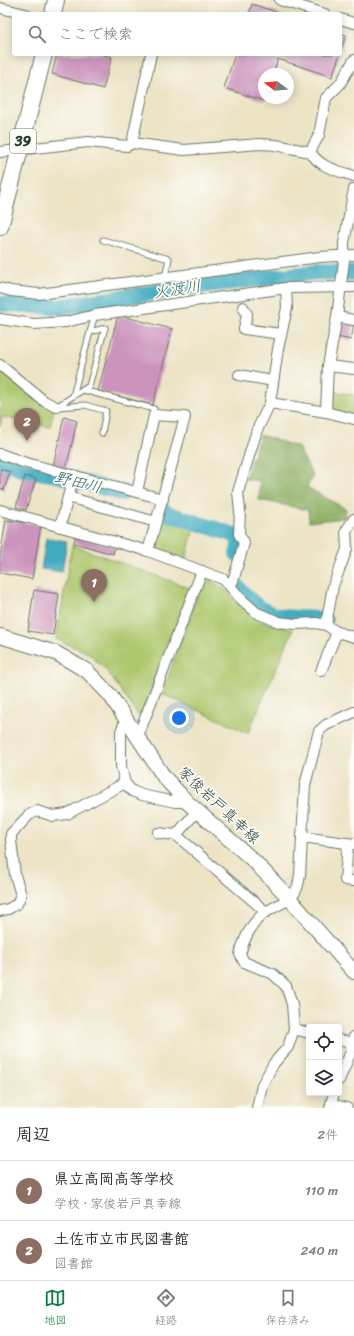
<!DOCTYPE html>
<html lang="ja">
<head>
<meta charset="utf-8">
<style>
  :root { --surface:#fff; --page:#f7f7f7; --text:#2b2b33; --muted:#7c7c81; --line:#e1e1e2; --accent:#0b8043 }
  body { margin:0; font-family:Sriracha,"Klee One",sans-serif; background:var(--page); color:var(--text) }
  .controls { position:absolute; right:12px; bottom:12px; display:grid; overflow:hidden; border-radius:4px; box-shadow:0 2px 10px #0003 }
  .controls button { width:36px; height:36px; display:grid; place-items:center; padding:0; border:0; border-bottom:1px solid var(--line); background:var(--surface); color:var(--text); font:20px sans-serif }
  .compass { position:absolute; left:258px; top:68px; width:36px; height:36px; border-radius:50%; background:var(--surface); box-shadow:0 2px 10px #0003; rotate:286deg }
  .you { position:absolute; left:179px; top:718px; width:14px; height:14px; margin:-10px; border:3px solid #fff; border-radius:50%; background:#1a73e8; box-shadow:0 0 0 6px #1a73e833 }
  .badge { display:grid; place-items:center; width:26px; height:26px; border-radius:50%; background:var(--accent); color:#fff; font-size:13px; font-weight:700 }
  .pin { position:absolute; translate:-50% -33px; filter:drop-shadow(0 1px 2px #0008) }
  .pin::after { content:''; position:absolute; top:21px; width:14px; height:12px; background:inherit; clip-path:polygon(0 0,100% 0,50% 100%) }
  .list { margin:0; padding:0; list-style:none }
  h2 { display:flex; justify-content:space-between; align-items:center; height:52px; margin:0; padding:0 16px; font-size:17px }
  h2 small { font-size:13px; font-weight:400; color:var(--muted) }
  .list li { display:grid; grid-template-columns:26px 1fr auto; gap:12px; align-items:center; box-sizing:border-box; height:60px; padding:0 16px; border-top:1px solid var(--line) }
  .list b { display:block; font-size:15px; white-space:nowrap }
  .list p { margin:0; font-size:13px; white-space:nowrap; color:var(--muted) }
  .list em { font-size:13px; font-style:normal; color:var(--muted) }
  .icon { flex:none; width:22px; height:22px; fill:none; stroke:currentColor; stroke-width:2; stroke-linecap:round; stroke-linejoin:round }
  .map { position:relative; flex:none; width:354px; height:1108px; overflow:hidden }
  .search { position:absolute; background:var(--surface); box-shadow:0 2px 10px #0003; left:12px; right:12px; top:12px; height:44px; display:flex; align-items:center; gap:10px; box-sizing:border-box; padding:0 14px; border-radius:4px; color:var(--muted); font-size:15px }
  .sheet { height:172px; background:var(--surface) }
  nav { display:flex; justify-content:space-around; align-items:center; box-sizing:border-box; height:56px; border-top:1px solid var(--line); background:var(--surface); font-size:11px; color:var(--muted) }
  nav a { display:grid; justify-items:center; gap:2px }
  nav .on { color:var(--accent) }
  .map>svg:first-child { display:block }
  .green { fill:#adc86e; stroke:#668251 }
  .forest { fill:#8aac61; stroke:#54744a }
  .water { fill:#40abbf; stroke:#30747a }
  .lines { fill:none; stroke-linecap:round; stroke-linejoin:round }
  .river { stroke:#40abbf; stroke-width:16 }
  .building { fill:#cb93bd }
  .service-casing { stroke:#677767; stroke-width:7 }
  .minor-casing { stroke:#677767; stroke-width:12 }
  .secondary-casing { stroke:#677767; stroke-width:16 }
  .primary-casing { stroke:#677767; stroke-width:18 }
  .service { stroke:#fff; stroke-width:5 }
  .minor { stroke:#fff; stroke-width:10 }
  .secondary { stroke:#fff; stroke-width:14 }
  .primary { stroke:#fff; stroke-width:16 }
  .labels { text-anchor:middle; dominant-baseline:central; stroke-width:3.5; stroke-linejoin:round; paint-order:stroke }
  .shield { fill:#fdfcf7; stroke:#62766e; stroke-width:1 }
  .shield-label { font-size:14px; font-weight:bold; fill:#1f3d34 }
  .street-label { font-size:15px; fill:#1f3d34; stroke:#fdfcf7 }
  .water-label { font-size:16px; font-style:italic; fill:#2b6465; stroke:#fdfcf7 }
</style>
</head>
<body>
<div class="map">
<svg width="354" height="1108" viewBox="0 0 354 1108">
  <rect width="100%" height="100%" fill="#fdfcf7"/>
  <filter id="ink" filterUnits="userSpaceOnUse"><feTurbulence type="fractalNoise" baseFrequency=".025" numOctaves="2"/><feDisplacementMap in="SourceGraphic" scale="8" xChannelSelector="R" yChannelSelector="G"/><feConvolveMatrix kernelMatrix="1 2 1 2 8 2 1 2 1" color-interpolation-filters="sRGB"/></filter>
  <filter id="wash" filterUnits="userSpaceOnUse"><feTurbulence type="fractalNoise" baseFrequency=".012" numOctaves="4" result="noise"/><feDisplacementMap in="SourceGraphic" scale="16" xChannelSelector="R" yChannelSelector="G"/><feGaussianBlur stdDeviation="0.9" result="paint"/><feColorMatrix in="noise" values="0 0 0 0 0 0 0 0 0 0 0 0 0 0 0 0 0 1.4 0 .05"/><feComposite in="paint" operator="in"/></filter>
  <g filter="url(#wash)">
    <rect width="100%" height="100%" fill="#ede4c6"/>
    <g class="green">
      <path d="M0 371 54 410 50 427 2 417 0 426Z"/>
      <path d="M331 391 354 395V417L329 411Z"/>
      <path d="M163 514 195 524 186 559 158 550 154 546Z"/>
      <path d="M72 545 190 588 142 715H138L107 671 88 653 56 639Z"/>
      <path d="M204 577 223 588 259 621 293 630 248 733 162 694Z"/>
    </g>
    <path class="forest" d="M260 435 298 447 313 476 307 487 346 509 345 518 309 522 308 510 259 500 260 481 245 479Z"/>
    <path class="water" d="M46 538 67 541 62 572 41 569Z"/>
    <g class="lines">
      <g class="river">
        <path d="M0 304 58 307 183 288 317 272 354 273"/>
        <path d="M0 459 21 469 57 475 123 493"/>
        <path d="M164 511 166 513 235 535C241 541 239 546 237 554"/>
        <path d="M235 584C265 621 279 617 323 619L325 621"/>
      </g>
    </g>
    <g id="blocks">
      <g class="building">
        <path d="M252 4 282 14H249Z"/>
        <path d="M340 33 346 35 340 52Z"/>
        <path d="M57 54H101L112 57 103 89 52 74Z"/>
        <path d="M235 54H340L332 77 278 59 273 74H264V98H265L264 101 224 88Z"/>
        <path d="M118 315 172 329 153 405 98 391Z"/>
        <path d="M340 321 354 324 351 340 337 337Z"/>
        <path d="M64 417 77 421 66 469 53 466Z"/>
        <path d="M0 469 10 472 4 490 0 488Z"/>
        <path d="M25 476 36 479 26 510 16 507Z"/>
        <path d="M6 520 41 525 32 579 0 573V556Z"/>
        <path d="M75 536 115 547 113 554 74 543Z"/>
        <path d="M34 590 59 594 53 635 28 631Z"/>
      </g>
    </g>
  </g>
  <g filter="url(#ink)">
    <use href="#blocks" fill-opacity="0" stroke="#677767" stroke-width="1"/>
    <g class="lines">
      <g class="service-casing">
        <g id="service">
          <path d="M103 240 169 259 165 277"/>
          <path d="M90 332 95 315"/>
          <path d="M83 390 154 409"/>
          <path d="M73 396 90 332 105 328"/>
          <path d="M56 407 89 386 105 328"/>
          <path d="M57 407 85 405 106 411 102 433"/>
        </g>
      </g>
      <g class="minor-casing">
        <g id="minor">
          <path d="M280 0 325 14"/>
          <path d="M0 8 26 14"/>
          <path d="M340 19 354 23"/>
          <path d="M132 143 151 54"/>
          <path d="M0 152 88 142 127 146 132 143 184 150 260 144 276 145 310 152C321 168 336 170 354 176"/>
          <path d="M310 152 319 135 326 98 340 84 354 60"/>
          <path d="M0 288 11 291 39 294 320 257 354 255"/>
          <path d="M243 307 247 314 244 329 281 334"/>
          <path d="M337 317 354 320"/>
          <path d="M0 319 34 324 66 322 95 315 286 288 354 287"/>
          <path d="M0 365 44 401 56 407"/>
          <path d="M328 366 354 369"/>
          <path d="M239 375 273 381"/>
          <path d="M270 403 326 412 354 419"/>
          <path d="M326 412 328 366 337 317 344 261V243L354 189"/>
          <path d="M0 454 26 463 163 499"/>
          <path d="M137 492 154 415 185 417 148 551"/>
          <path d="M68 497 74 475"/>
          <path d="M0 510 148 551 223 579 230 586 240 598 257 613 279 622 295 624 316 623 326 625 337 632 354 637"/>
          <path d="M60 527 68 497 156 522"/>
          <path d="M230 586 233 581 244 543 239 534 240 511 238 492 257 430 270 403 278 349 287 308 286 288"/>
          <path d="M326 625 333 586 347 549 346 531 354 519"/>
          <path d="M321 671 337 632"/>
          <path d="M126 720 121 731V766L125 783 132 791 142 795 175 802H187"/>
          <path d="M138 736 202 571"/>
          <path d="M158 833 176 835 197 811"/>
          <path d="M176 835 266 912"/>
          <path d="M302 837 354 844"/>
          <path d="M348 844 345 880 354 881"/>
          <path d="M0 911 8 909 17 904 21 895 15 875 11 840V834L29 815 37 811 53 816 67 814 125 783"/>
          <path d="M294 1029 309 1033"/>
          <path d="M339 1040 353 1043"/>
          <path d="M339 1080 350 1054 354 1037"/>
          <path d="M331 1104 347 1108"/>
          <path d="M257 1108 262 1085 274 1063 288 1047 294 1029 292 1004 286 986 273 974 244 962 240 954C244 939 251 924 263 914 273 906 293 901 297 888 299 884 299 879 300 875L305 785 319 731 326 725 354 712"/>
          <path d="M330 1108 334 1093"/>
        </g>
      </g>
      <g class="secondary-casing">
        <path id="secondary" d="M0 636 56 653 87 671 110 695 164 777 187 802 254 861 289 898 354 972"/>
      </g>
      <g class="primary-casing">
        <g id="primary">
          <path d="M53 14 56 0"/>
          <path d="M0 227 44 54"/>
        </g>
      </g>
      <use href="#service" class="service"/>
      <use href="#minor" class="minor"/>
      <use href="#secondary" class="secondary"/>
      <use href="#primary" class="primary"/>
    </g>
  </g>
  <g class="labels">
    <rect class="shield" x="10" y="129" width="26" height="24" rx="3"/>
    <g class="shield-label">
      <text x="23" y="141">39</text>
    </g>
    <g class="street-label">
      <text transform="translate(219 805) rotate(43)">家俊岩戸真幸線</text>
    </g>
    <g class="water-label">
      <text transform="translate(177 289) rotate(-8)">火渡川</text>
      <text transform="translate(78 482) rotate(14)">野田川</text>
    </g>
  </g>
</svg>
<div class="controls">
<button><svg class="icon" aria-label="locate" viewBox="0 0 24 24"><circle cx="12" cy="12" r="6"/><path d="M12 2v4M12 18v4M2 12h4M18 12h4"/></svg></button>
<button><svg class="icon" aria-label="layers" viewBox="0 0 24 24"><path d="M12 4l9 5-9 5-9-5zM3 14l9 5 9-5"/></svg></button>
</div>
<svg class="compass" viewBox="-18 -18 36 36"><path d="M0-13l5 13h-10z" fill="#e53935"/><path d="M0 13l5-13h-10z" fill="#7c7c81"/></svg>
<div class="you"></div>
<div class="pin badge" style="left:94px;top:602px;background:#8d6e63">1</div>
<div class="pin badge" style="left:27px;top:441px;background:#8d6e63">2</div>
<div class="search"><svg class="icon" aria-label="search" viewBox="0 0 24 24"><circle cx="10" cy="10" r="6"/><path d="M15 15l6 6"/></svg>ここで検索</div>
</div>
<section class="sheet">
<h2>周辺<small>2件</small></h2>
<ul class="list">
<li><span class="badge" style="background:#8d6e63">1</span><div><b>県立高岡高等学校</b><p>学校 · 家俊岩戸真幸線</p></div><em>110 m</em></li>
<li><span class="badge" style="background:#8d6e63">2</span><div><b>土佐市立市民図書館</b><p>図書館</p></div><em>240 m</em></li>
</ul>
</section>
<nav>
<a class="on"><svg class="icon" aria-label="map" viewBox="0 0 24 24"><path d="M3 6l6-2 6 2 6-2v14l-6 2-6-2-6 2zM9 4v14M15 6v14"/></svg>地図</a>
<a><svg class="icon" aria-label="directions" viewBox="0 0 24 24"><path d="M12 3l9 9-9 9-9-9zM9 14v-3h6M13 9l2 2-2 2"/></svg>経路</a>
<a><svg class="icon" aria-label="saved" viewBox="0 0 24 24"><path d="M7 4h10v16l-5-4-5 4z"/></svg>保存済み</a>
</nav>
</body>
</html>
